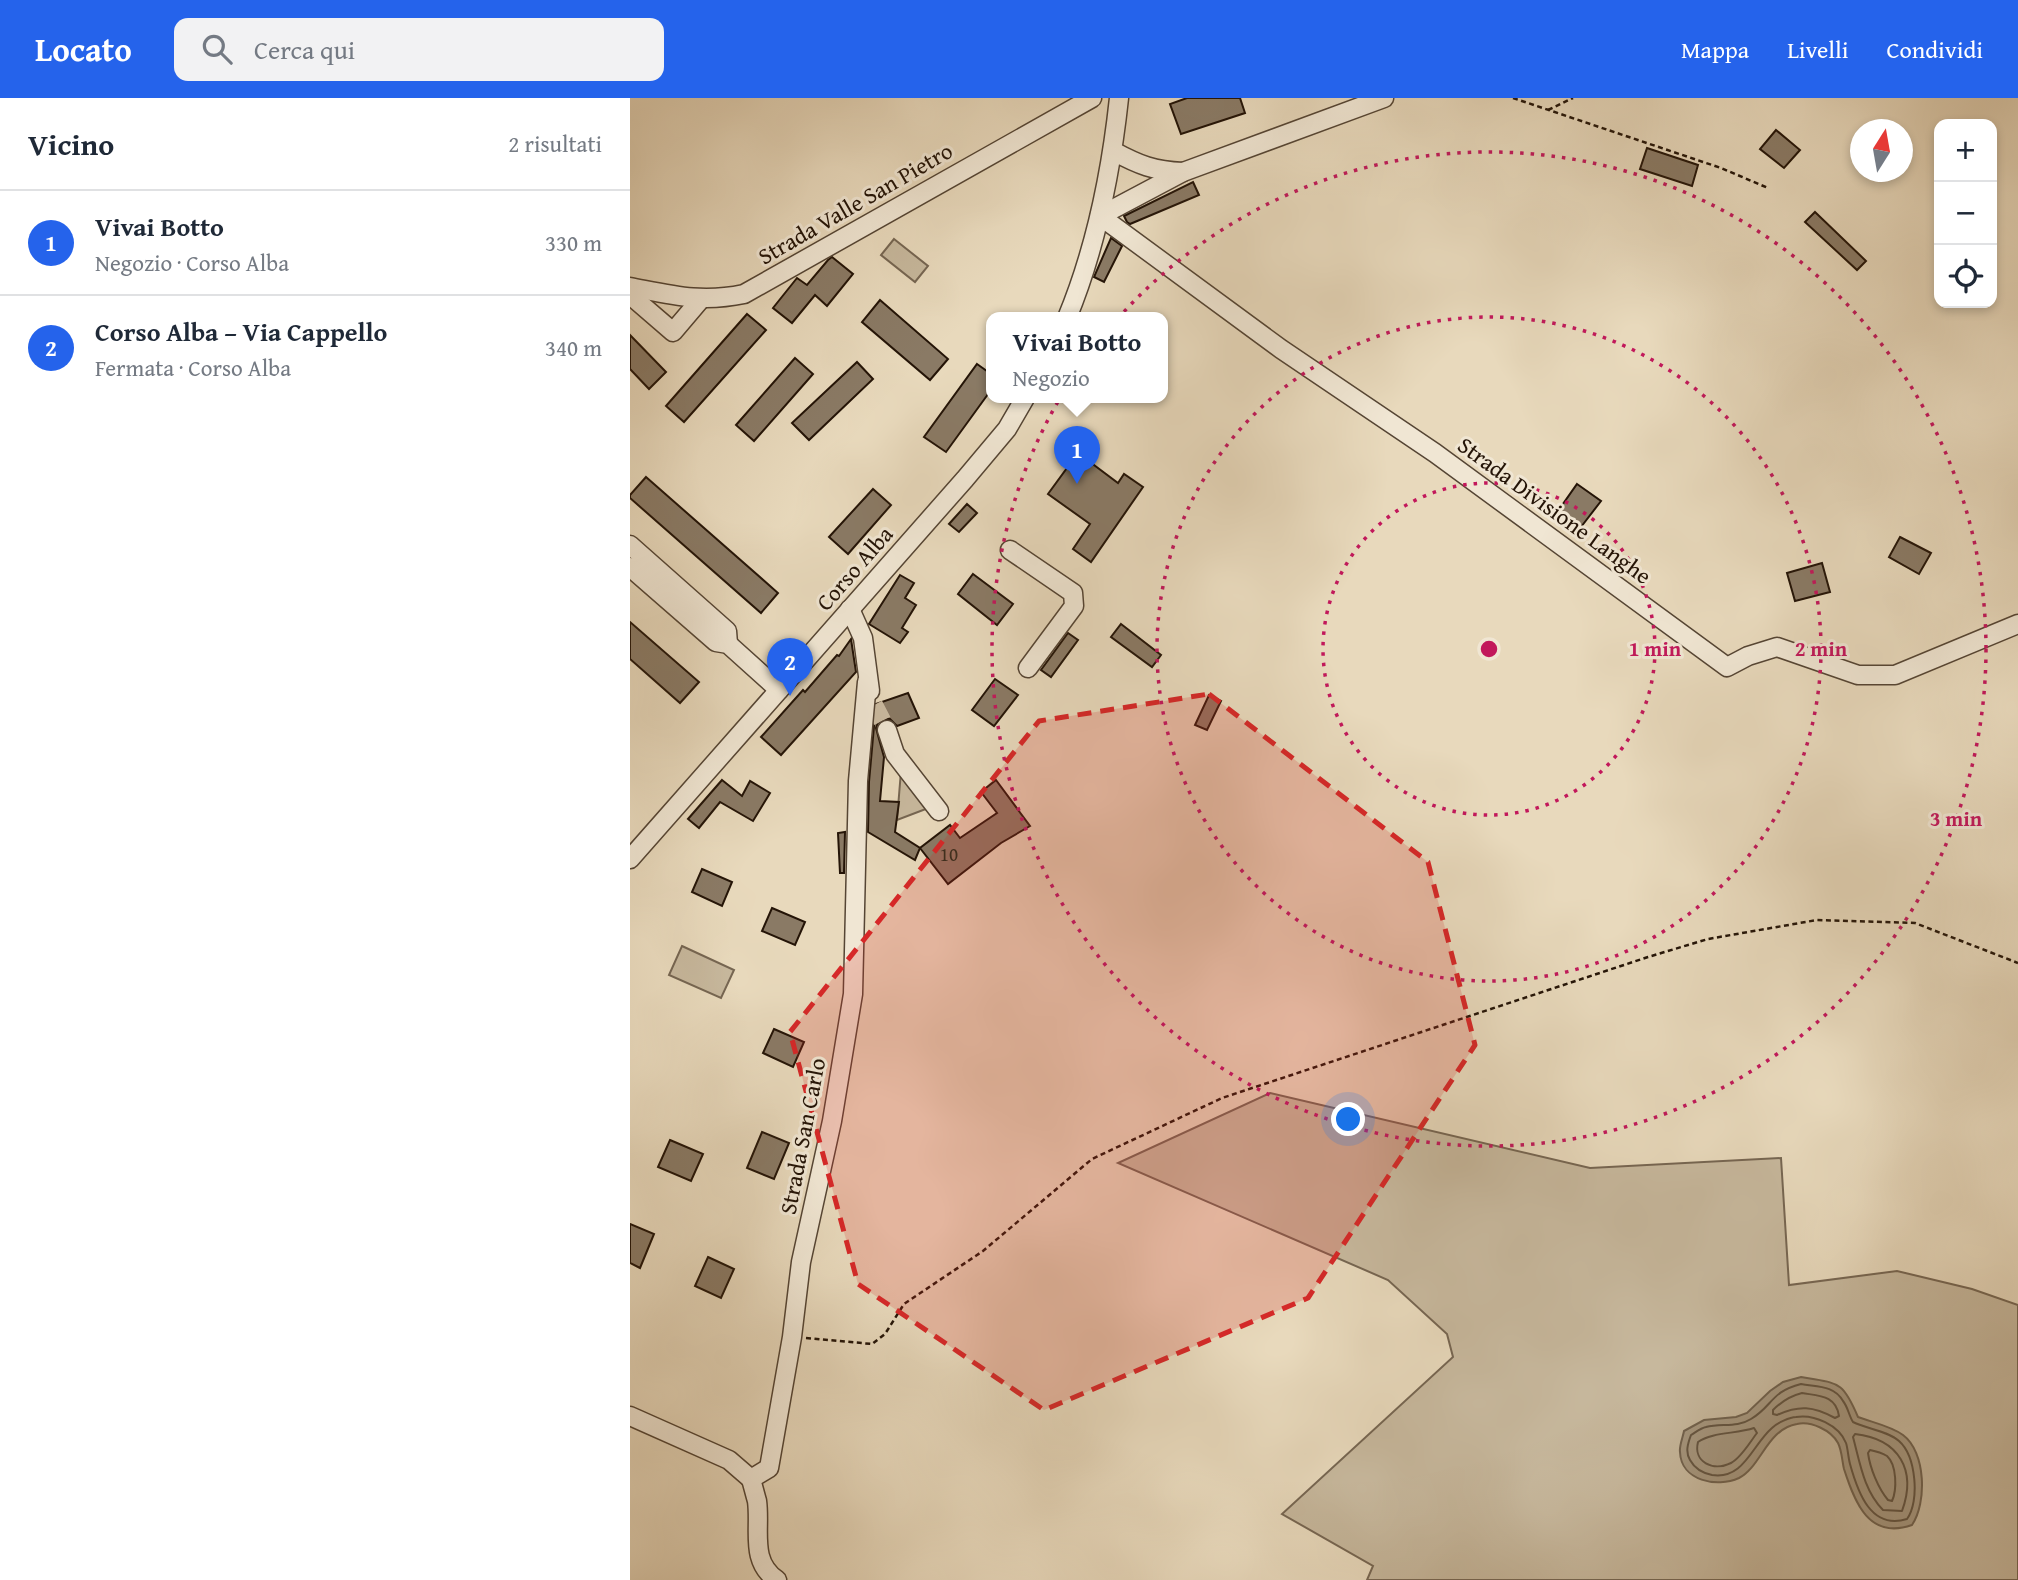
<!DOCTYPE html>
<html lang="it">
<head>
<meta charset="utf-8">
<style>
  :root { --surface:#fff; --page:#f2f2f3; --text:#1f2937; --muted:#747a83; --line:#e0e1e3; --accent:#2563eb }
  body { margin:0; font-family:"Gentium Book Plus",serif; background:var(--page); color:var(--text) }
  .controls { position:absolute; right:21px; top:21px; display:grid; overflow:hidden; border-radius:14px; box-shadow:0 4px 10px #0003 }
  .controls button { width:63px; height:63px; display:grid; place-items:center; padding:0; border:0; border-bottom:2px solid var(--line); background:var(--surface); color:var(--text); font:35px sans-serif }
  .compass { position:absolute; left:1220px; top:21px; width:63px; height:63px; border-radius:50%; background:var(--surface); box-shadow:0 4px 10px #0003; rotate:11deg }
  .you { position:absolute; left:719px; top:1022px; width:24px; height:24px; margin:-18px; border:5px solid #fff; border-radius:50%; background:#1a73e8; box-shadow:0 0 0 10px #1a73e833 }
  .badge { display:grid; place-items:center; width:46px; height:46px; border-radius:50%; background:var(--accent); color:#fff; font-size:23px; font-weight:700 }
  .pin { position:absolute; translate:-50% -58px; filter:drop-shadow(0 2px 4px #0008) }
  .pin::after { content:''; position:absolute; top:37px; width:24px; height:21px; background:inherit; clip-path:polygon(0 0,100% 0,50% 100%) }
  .popup { position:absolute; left:356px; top:214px; width:182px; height:91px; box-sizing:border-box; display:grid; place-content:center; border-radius:14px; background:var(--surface); filter:drop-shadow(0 2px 5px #0005); font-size:23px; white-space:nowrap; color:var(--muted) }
  .popup b { font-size:26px; color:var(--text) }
  .popup::after { content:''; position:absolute; left:50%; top:100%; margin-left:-14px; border:14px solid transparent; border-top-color:var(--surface) }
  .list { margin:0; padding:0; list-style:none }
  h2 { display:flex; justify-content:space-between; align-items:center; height:91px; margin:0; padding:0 28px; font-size:30px }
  h2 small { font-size:23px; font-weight:400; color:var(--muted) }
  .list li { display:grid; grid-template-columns:46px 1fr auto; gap:21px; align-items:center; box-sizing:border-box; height:105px; padding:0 28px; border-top:2px solid var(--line) }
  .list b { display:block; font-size:26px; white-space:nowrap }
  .list p { margin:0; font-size:23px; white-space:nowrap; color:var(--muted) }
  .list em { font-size:23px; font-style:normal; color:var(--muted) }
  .icon { flex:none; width:38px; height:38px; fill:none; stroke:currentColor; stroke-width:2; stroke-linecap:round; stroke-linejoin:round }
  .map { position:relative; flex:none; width:1388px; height:1482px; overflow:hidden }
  header { display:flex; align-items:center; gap:42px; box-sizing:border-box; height:98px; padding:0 35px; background:var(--accent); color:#fff }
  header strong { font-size:33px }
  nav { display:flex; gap:38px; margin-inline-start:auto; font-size:24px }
  .search { width:490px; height:63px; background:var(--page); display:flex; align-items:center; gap:18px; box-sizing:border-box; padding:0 24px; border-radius:14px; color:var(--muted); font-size:26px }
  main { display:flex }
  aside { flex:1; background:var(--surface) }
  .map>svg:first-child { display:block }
  .green { fill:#c7b89d; stroke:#766652; stroke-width:2 }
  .water { fill:#a5967e; stroke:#71624e; stroke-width:2 }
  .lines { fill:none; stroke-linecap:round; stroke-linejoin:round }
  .shore { stroke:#645542; stroke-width:2 }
  .building { fill:#8a7a65; stroke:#241407; stroke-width:2 }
  .minor-tunnel { stroke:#cbbba1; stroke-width:18; stroke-dasharray:18 9; stroke-linecap:butt }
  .minor-casing { stroke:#554534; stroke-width:21 }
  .path { stroke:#241407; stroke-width:2.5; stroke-dasharray:5 3.5; stroke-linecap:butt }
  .minor { stroke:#f0e6d3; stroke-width:18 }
  .marked { fill:#d62828; fill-opacity:0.2; stroke:#d62828; stroke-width:5; stroke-dasharray:14 9; stroke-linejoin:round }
  .ring { fill:none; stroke:#c2185b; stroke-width:3.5; stroke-dasharray:3.5 7 }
  .labels { text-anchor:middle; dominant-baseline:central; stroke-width:6; stroke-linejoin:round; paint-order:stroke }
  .number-label { font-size:19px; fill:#3e2e1e }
  .street-label { font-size:23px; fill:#241407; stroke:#f0e6d3 }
  .centre { fill:#c2185b; stroke:#f0e6d3; stroke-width:3.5 }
  .ring-label { font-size:21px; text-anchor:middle; font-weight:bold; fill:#c2185b; stroke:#f0e6d3; stroke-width:6; stroke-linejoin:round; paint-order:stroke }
</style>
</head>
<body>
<header>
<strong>Locato</strong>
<div class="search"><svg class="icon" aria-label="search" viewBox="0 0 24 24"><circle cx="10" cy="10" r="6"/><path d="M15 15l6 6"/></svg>Cerca qui</div>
<nav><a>Mappa</a><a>Livelli</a><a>Condividi</a></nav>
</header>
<main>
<aside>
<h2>Vicino<small>2 risultati</small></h2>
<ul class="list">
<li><span class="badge">1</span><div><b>Vivai Botto</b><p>Negozio · Corso Alba</p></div><em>330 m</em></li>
<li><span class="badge">2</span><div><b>Corso Alba – Via Cappello</b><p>Fermata · Corso Alba</p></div><em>340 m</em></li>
</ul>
</aside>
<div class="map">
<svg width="1388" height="1482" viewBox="0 0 1388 1482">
  <rect width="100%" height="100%" fill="#e8d9bc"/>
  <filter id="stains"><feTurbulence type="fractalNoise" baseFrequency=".00286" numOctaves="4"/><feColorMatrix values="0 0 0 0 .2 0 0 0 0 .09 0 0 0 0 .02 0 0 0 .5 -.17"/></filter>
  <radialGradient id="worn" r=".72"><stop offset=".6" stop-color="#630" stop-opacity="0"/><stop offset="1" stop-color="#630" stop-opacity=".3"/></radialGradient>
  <g class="green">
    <path d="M264 141 298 168 285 184 251 157Z"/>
    <path d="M271 673 301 709 267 722Z"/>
    <path d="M52 848 104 872 91 900 39 877Z"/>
    <path d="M640 995 960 1070 1151 1060 1159 1187 1267 1173 1342 1191 1388 1207V1482H737L743 1468 652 1416 823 1259 817 1236 758 1182 488 1065Z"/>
  </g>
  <path class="water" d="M1171 1279C1208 1286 1212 1281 1228 1319 1241 1324 1261 1328 1273 1337 1296 1354 1297 1405 1282 1427 1239 1442 1225 1405 1214 1371 1212 1363 1212 1353 1208 1345 1201 1332 1181 1323 1167 1326 1137 1331 1131 1369 1109 1380 1087 1390 1051 1383 1050 1354 1049 1348 1053 1339 1054 1333L1074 1322 1106 1319 1117 1315 1140 1293 1153 1284Z"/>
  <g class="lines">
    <g class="shore">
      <path d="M1171 1286C1187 1289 1204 1287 1213 1303 1218 1309 1219 1318 1223 1324 1237 1331 1258 1333 1269 1343 1286 1358 1290 1403 1277 1421 1241 1432 1228 1395 1220 1366 1218 1359 1218 1351 1216 1345 1209 1327 1184 1316 1166 1319 1160 1319 1147 1325 1142 1330 1122 1347 1114 1382 1082 1377 1072 1375 1065 1371 1060 1362 1055 1354 1058 1345 1061 1337 1066 1334 1071 1330 1076 1329 1091 1325 1107 1330 1121 1321 1143 1308 1140 1294 1171 1286Z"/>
      <path d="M1172 1295C1189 1298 1206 1297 1209 1318L1205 1320C1183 1308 1169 1307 1147 1317L1143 1316V1312C1152 1303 1160 1298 1172 1295Z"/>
      <path d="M1124 1330 1127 1335C1120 1344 1111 1360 1101 1365 1083 1374 1063 1364 1068 1344 1082 1334 1106 1336 1124 1330Z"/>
      <path d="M1225 1336C1269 1341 1287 1372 1272 1413L1253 1412C1234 1393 1230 1365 1223 1339Z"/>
      <path d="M1240 1352C1245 1353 1252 1355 1257 1358 1267 1367 1267 1392 1262 1403L1258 1402C1248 1390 1240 1370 1238 1355Z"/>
    </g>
  </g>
  <g class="building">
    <path d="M557 0H610L615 15 551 36 540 6Z"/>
    <path d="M1146 32 1170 52 1154 70 1130 51Z"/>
    <path d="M1017 50 1068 67 1062 88 1010 71Z"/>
    <path d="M563 84 569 97 500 126 497 124 494 118Z"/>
    <path d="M1185 114 1236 163 1227 172 1175 124Z"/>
    <path d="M481 140 492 148 474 184 464 179Z"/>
    <path d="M202 159 223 176 197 208 185 197 162 225 143 210 167 180 177 187 198 162Z"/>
    <path d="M250 202 318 261 300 282 232 224Z"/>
    <path d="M117 216 136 232 54 324 36 308Z"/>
    <path d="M0 237 36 274 19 291 0 271Z"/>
    <path d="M165 260 183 276 124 343 106 327Z"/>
    <path d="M227 264 243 281 179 342 162 325Z"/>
    <path d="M347 266 361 276V292L316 354 294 339Z"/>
    <path d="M448 355 488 385 494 376 513 389 461 464 443 451 460 426 418 396Z"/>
    <path d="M16 379 148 495 131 515 0 400V397Z"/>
    <path d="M947 386 971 403 951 429 928 413Z"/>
    <path d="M243 391 261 407 218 456 199 439Z"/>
    <path d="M337 406 347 415 329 434 319 426Z"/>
    <path d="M1270 439 1301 455 1289 476 1259 459Z"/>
    <path d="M1192 465 1200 494 1165 503 1157 475Z"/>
    <path d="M343 476 383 506 367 527 328 496Z"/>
    <path d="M270 477 284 485 275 500 286 507 272 530 278 534 270 545 239 526Z"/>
    <path d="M0 524 69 584 50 605 0 561Z"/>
    <path d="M491 526 531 557 522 569 481 539Z"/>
    <path d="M438 535 448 542 421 579 411 572Z"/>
    <path d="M221 541 226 574 151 657 131 639 173 592 175 594 207 557 209 558Z"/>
    <path d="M365 581 388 597 364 628 342 612Z"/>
    <path d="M278 595 289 620 267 628 260 621H254L248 625 246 630 254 659 250 703 269 704 265 734 290 750 285 762 238 734 239 684 246 606Z"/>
    <path d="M579 597 591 603 577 632 565 627Z"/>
    <path d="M92 682 112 698 120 683 140 695 123 723 90 704 69 730 58 721Z"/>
    <path d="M366 682 400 728 371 745 318 786 290 750 320 727 330 740 367 715 351 694Z"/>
    <path d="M215 734 214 775H210L208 735Z"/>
    <path d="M72 771 102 784 92 808 62 794Z"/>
    <path d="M142 810 175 824 165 847 132 833Z"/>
    <path d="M144 931 174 944 163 969 133 955Z"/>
    <path d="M132 1034 159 1045 144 1081 117 1070Z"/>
    <path d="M40 1042 73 1056 61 1083 28 1069Z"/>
    <path d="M0 1126 24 1136 10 1170 0 1165Z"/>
    <path d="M78 1159 104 1171 91 1200 65 1188Z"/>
  </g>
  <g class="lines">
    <path class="minor-tunnel" d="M244 607 257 632"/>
    <g class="minor-casing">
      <g id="minor">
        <path d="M483 53C509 67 524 73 553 74"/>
        <path d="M470 118 651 251 805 355 1097 569 1118 558 1147 549 1228 577H1265L1388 526"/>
        <path d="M470 118 553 74 754 0"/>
        <path d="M0 189C42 197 71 205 114 196L462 0"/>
        <path d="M0 197 43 234 71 201"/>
        <path d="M437 220C466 150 481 75 489 0"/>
        <path d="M0 447 97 533 98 546"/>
        <path d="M380 452 443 495 444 508 398 570"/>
        <path d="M0 469 86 544 98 546 149 592"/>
        <path d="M220 511 233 540 240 593"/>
        <path d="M257 632 265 656 309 713"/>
        <path d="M0 761 335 381 377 331 395 300"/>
        <path d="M0 1318 99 1362 121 1381"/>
        <path d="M147 1482C119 1463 131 1431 127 1403 125 1396 123 1388 121 1381L139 1370 162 1239 171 1164 202 1023 223 896 228 683 237 584"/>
      </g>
    </g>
    <g class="path">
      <path d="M883 0 1091 70 1138 90"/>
      <path d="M918 12 943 0"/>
      <path d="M176 1240 242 1246 255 1236 274 1206 353 1153 462 1061 592 1000 1018 859 1078 841 1187 822 1285 825 1388 865"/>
    </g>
    <use href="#minor" class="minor"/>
  </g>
  <path class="marked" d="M579 596 798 764 845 947 678 1200 414 1312 228 1186 160 934 409 623Z"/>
  <g class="ring">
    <circle cx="859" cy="551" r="166"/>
    <circle cx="859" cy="551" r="332"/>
    <circle cx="859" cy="551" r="497"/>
  </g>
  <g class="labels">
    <g class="number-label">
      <text x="319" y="756">10</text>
    </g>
    <g class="street-label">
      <text transform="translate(225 105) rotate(-30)">Strada Valle San Pietro</text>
      <text transform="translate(925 412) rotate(36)">Strada Divisione Langhe</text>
      <text transform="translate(224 470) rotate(-49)">Corso Alba</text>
      <text transform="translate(172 1038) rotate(-79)">Strada San Carlo</text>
    </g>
  </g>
  <circle cx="859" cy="551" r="10" class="centre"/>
  <g class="ring-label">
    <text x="1025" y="558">1 min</text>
    <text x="1191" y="558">2 min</text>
    <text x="1326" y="728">3 min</text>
  </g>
  <rect width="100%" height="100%" filter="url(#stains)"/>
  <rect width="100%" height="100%" fill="url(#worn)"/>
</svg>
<div class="controls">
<button>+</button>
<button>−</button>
<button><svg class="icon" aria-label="locate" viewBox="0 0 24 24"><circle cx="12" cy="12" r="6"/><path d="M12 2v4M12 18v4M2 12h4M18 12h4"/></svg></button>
</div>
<svg class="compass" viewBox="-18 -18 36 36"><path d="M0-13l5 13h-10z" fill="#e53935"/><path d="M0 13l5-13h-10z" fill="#747a83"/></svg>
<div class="you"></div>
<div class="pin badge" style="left:447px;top:386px">1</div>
<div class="popup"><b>Vivai Botto</b>Negozio</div>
<div class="pin badge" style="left:160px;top:598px">2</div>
</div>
</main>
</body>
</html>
